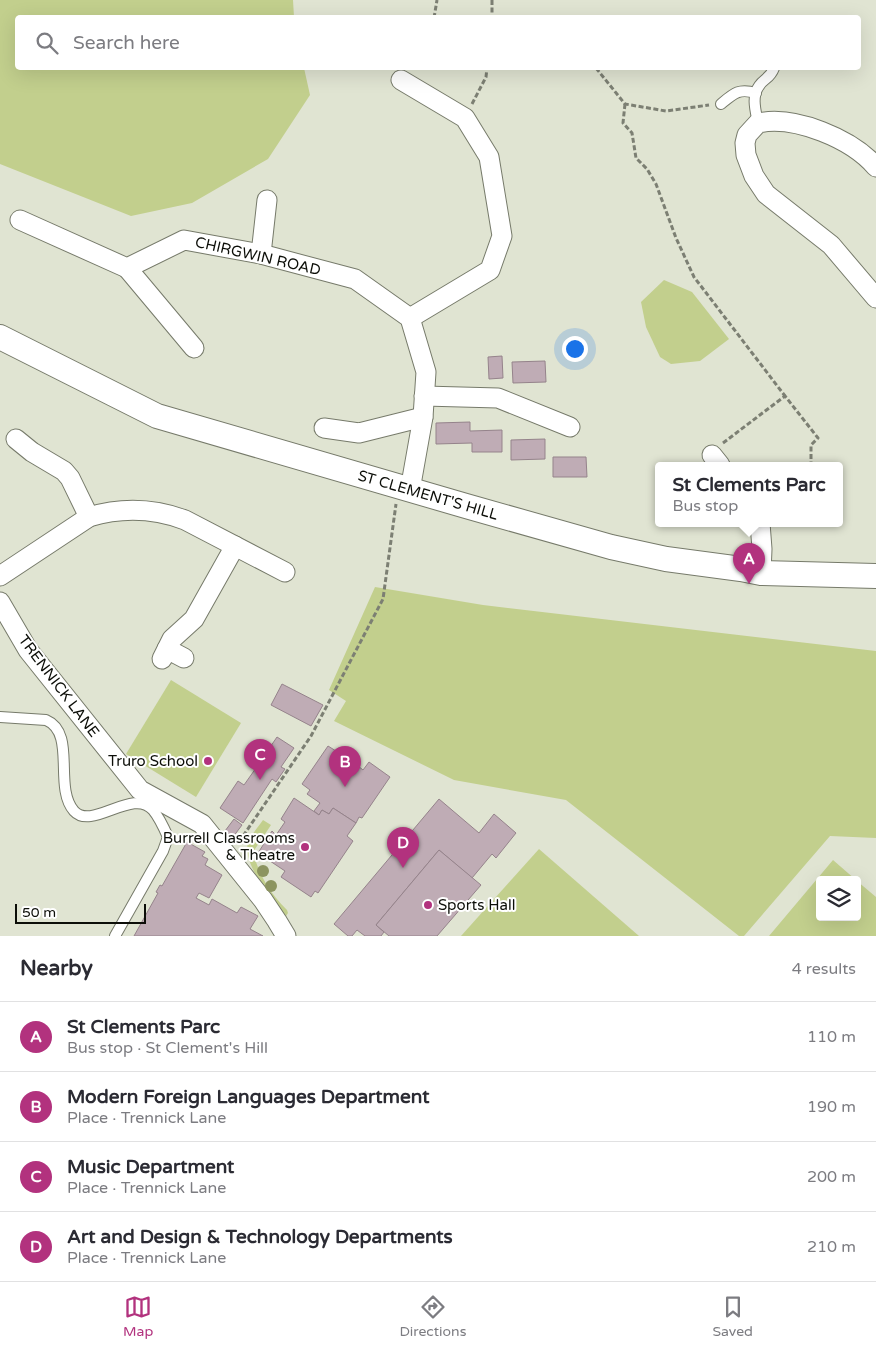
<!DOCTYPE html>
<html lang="en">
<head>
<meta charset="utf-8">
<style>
  :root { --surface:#fff; --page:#f2f2f3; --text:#2b2b33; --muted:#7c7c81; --line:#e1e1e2; --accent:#b2327e }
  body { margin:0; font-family:"Varela Round",sans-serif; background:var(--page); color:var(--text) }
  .controls { position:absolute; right:15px; bottom:15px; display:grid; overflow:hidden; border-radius:5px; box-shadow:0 5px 20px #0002 }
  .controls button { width:45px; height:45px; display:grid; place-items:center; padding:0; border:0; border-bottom:1px solid var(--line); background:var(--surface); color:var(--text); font:25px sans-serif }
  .scale { position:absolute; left:15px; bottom:12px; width:131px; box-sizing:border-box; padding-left:5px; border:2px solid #0c0e08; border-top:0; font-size:14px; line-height:18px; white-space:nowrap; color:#0c0e08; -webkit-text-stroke:4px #fff; paint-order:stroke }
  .you { position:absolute; left:574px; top:348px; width:18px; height:18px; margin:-12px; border:4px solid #fff; border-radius:50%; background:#1a73e8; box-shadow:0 0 0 8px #1a73e833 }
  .badge { display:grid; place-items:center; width:32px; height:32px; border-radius:50%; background:var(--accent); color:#fff; font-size:16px; font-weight:700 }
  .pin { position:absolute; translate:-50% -41px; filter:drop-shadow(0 1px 2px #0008) }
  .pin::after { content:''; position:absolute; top:26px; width:18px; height:15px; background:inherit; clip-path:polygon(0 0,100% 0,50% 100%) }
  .popup { position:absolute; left:655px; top:462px; width:188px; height:65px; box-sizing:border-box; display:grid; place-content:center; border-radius:5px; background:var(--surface); filter:drop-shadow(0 1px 4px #0005); font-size:16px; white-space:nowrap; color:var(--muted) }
  .popup b { font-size:19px; color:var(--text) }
  .popup::after { content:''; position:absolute; left:50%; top:100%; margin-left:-10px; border:10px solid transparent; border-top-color:var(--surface) }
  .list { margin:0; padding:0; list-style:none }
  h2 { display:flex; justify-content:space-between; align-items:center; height:65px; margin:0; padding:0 20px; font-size:21px }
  h2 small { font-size:16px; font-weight:400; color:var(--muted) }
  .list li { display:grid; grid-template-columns:32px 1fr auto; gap:15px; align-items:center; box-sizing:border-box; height:70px; padding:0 20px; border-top:1px solid var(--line) }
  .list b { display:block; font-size:19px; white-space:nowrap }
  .list p { margin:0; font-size:16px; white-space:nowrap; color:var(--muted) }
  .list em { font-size:16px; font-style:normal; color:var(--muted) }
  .icon { flex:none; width:28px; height:28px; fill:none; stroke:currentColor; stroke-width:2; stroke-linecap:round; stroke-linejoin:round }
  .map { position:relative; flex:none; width:876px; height:936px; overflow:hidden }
  .search { position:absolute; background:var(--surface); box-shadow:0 5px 20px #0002; left:15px; right:15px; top:15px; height:55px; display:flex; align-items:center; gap:12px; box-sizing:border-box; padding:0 18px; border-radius:5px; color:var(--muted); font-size:19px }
  .sheet { height:345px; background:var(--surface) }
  nav { display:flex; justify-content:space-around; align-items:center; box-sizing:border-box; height:70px; border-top:1px solid var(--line); background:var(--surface); font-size:14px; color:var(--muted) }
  nav a { display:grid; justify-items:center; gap:2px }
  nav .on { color:var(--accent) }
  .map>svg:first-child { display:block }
  .green { fill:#c2cf8d }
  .building { fill:#bfacb5; stroke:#95838b }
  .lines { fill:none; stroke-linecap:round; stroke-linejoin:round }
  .service-casing { stroke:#767a6a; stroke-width:12 }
  .minor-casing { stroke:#767a6a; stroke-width:21 }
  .tertiary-casing { stroke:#767a6a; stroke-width:26 }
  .path { stroke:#7c7f73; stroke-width:3; stroke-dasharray:5 2.5; stroke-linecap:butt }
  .service { stroke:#fff; stroke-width:10 }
  .minor { stroke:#fff; stroke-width:19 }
  .tertiary { stroke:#fff; stroke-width:24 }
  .tree { fill:#8c9460 }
  .poi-dot { fill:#b2327e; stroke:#fff; stroke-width:2 }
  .labels { text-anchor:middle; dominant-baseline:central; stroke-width:4; stroke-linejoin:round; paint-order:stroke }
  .street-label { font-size:15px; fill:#0c0e08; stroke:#fff }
  .poi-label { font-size:15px; fill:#0c0e08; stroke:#fff; text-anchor:end }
</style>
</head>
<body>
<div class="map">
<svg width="876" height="936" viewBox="0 0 876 936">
  <rect width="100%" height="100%" fill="#e0e4d2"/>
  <g class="green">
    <path d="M0 0H293L294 17 18 18V68H304L310 95 268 159 192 203 131 216 0 164Z"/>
    <path d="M664 280 692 292 729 339 700 361 671 364 660 357 646 327 641 302Z"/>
    <path d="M375 587 483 605 876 651V838L830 836 744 936H739L566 800 454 780 334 721 346 701 329 690Z"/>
    <path d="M171 680 241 723 196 797 126 754Z"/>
    <path d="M263 820 271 825 253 852C259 875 270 893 287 910L288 913 286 916H284C273 900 242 864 248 843 251 835 258 827 263 820Z"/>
    <path d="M539 849 639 936H461Z"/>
    <path d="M833 860 856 880H820V917H857V881L876 897V936H769Z"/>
  </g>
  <g class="building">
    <path d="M502 356 503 378 489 379 488 357Z"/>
    <path d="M545 361 546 382 513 383 512 362Z"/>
    <path d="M470 422V431L502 430V452H472V443L436 444V423Z"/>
    <path d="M545 439V459L511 460V440Z"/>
    <path d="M553 457H586L587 477H553Z"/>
    <path d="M282 684 323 705 311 726 271 705Z"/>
    <path d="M277 737 294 748 281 767 285 769 276 782 272 779 243 823 220 808 238 781 244 785 256 768 252 765 255 756H258L260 753 264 756Z"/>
    <path d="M328 746 336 751 338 748 359 762 357 765 363 770 369 762 390 777 362 818 359 817 356 823 333 808 329 814 322 810 319 815 314 811 320 803 307 794 310 790 302 784Z"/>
    <path d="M294 798 319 815 322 810 329 814 333 808 356 823 347 836 353 841 318 893 315 891 311 897 281 877 285 871 258 853 272 831 276 835 285 822 281 819Z"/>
    <path d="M439 799 479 833 494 814 516 833 496 858 492 854 472 878 439 850 376 925 384 932 381 936H365L357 930 352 936H348L334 924Z"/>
    <path d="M234 819 242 825 233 837 225 831Z"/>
    <path d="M187 842 205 852 202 856 208 859 205 865 222 875 209 898 199 893 196 898 209 905 212 899 237 913 241 907 258 916 250 929 263 936H134L158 893 156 892 160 885 162 886Z"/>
    <path d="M439 850 481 885 437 936H389L376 925Z"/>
  </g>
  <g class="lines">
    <g class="service-casing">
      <g id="service">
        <path d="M721 104C734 93 739 88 756 93"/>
        <path d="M758 123C756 112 751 97 759 86 764 78 770 79 774 68"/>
        <path d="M0 717 46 720C77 733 53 787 74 811 92 831 133 787 153 810 159 817 164 828 168 837L163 851 115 936"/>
      </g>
    </g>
    <g class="minor-casing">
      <g id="minor">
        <path d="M401 80 465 118 489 157 502 236 490 270 410 318"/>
        <path d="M876 167C852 139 795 115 758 123L747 135 745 143 746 155 754 176 766 194 831 245 876 298"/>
        <path d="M20 220 127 268 184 240 261 254 355 279 410 318 426 372 423 417 410 490"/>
        <path d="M261 254 267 200"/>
        <path d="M127 268 194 348"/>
        <path d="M424 396 498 398 570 427"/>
        <path d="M324 428 359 433 423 417"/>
        <path d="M16 439 32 452 64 471 70 478 89 517"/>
        <path d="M712 455 720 465"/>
        <path d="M760 523 762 549 761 573"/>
        <path d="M0 576 89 517C122 507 153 508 185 520L285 572"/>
        <path d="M0 602 28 650 140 790 202 824 263 900 277 921 286 936"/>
        <path d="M167 649 184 658"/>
        <path d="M162 659 172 639 194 619 235 546"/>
      </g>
    </g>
    <g class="tertiary-casing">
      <path id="tertiary" d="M0 337 157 416 466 506 611 547 666 559 741 569 761 573 876 576"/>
    </g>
    <g class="path">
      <path d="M492 0V18"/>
      <path d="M434 18 437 0"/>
      <path d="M596 68 625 104 666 111 709 105"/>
      <path d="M472 104 486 77 487 68"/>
      <path d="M625 104 623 123 632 133 636 158 647 169 656 184 676 238 694 277 785 396"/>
      <path d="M723 443 785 396 818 438 811 445V465"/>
      <path d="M239 842 311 736 383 599 396 504"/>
    </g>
    <use href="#service" class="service"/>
    <use href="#minor" class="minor"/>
    <use href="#tertiary" class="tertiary"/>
  </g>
  <g class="tree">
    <circle cx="263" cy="871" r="6"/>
    <circle cx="271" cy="886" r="6"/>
  </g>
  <g class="poi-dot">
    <circle cx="208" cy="761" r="5"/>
    <circle cx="305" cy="847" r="5"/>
    <circle cx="428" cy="905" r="5"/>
  </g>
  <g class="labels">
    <g class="street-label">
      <text transform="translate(258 256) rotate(13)">CHIRGWIN ROAD</text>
      <text transform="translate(428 495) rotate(16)">ST CLEMENT'S HILL</text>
      <text transform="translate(59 686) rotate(53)">TRENNICK LANE</text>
    </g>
    <g class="poi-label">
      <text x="198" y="761">Truro School</text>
      <text x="295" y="838">Burrell Classrooms<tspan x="295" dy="17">&amp; Theatre</tspan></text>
      <text x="438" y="905" text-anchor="start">Sports Hall</text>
    </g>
  </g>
</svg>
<div class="controls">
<button><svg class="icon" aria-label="layers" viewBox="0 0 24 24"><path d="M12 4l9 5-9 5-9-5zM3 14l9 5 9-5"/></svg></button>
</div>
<div class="scale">50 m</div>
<div class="you"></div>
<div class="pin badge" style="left:749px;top:584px">A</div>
<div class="popup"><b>St Clements Parc</b>Bus stop</div>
<div class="pin badge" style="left:345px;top:787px">B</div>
<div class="pin badge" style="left:260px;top:780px">C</div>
<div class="pin badge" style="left:403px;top:868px">D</div>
<div class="search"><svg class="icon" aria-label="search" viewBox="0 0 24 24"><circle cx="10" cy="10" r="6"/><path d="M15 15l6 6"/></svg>Search here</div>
</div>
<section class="sheet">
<h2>Nearby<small>4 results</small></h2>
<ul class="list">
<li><span class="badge">A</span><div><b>St Clements Parc</b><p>Bus stop · St Clement's Hill</p></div><em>110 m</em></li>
<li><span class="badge">B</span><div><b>Modern Foreign Languages Department</b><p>Place · Trennick Lane</p></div><em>190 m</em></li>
<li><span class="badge">C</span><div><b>Music Department</b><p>Place · Trennick Lane</p></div><em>200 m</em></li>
<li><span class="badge">D</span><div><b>Art and Design &amp; Technology Departments</b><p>Place · Trennick Lane</p></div><em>210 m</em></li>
</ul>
</section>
<nav>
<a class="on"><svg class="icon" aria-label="map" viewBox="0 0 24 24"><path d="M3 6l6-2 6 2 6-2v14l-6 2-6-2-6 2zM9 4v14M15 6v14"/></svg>Map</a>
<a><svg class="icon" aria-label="directions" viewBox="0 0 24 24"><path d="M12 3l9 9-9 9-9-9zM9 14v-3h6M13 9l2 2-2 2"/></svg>Directions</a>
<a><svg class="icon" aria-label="saved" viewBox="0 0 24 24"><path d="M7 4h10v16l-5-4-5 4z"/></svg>Saved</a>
</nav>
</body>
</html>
